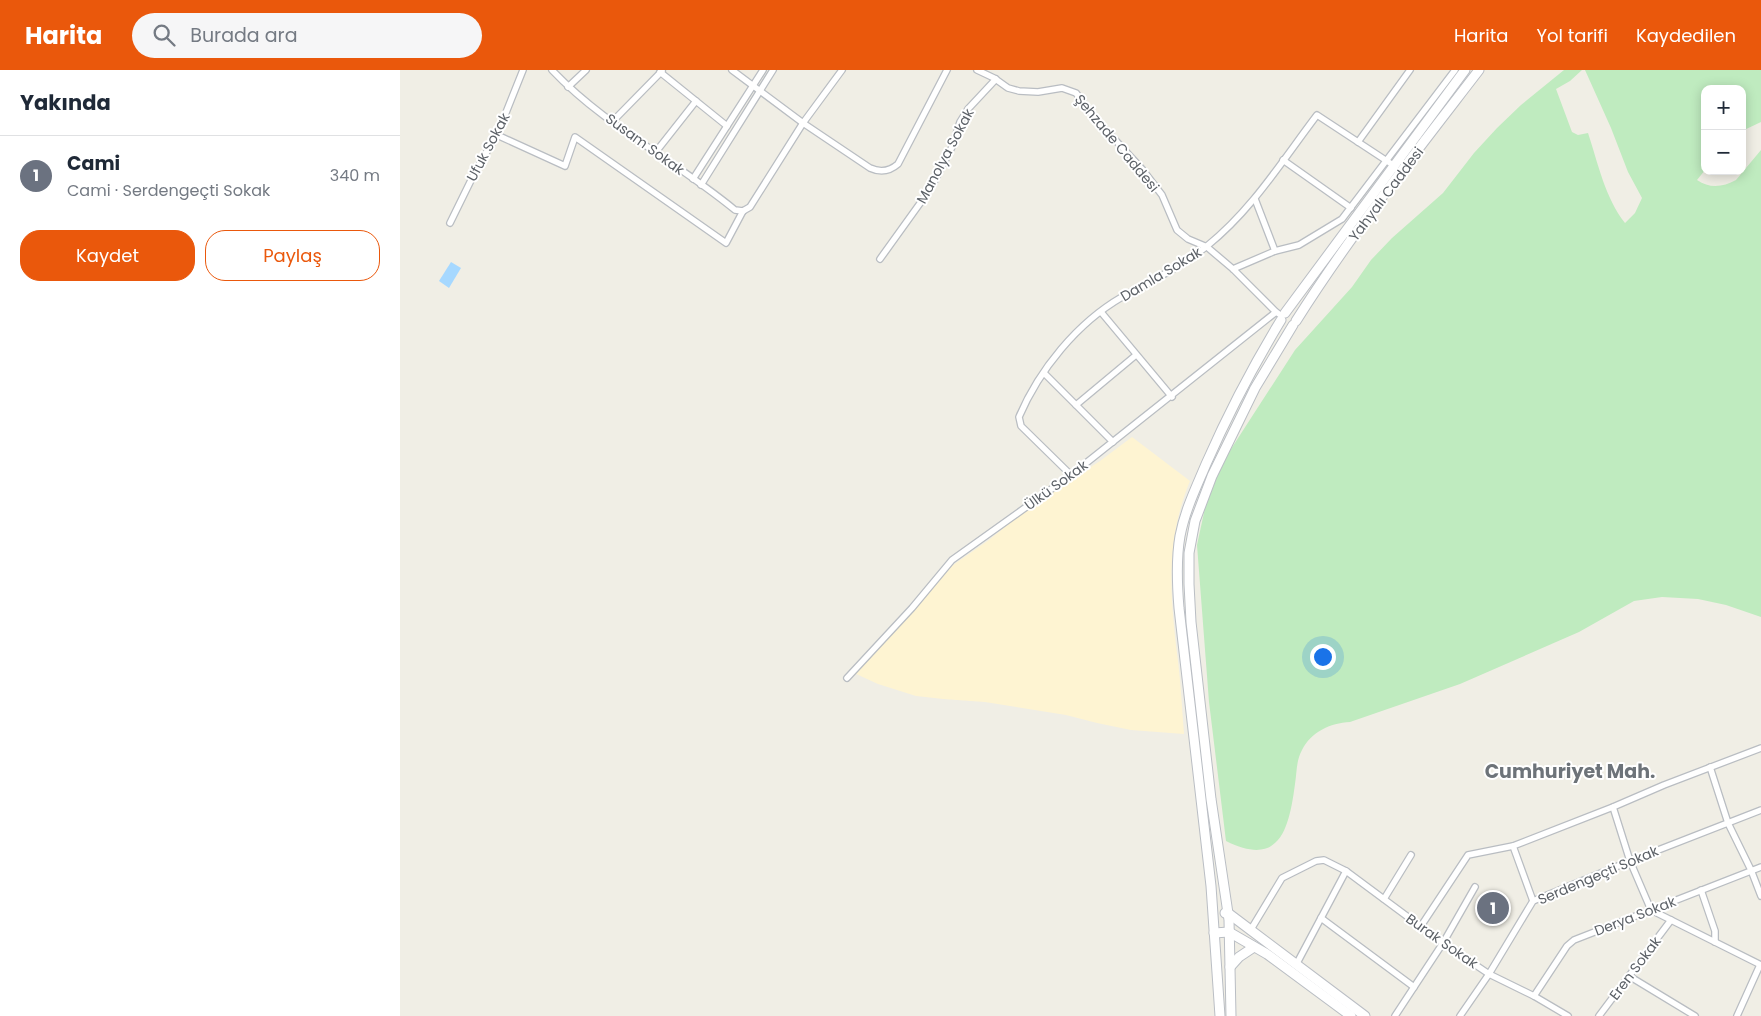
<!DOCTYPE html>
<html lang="tr">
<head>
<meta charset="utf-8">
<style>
  :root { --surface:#fff; --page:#f6f6f7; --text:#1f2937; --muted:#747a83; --line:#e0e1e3; --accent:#ea580c }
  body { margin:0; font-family:Poppins,sans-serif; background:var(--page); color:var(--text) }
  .controls { position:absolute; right:15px; top:15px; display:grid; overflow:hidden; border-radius:10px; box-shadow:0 2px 12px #0003 }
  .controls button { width:45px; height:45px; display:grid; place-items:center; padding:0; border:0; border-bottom:1px solid var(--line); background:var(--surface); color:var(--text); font:25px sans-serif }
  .you { position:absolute; left:922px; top:586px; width:18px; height:18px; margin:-12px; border:4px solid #fff; border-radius:50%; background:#1a73e8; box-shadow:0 0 0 8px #1a73e833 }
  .badge { display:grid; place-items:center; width:32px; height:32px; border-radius:50%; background:var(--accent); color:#fff; font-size:16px; font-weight:700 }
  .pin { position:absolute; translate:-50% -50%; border:2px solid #fff; box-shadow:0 1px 5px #0006 }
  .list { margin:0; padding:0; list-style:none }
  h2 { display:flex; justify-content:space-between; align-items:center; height:65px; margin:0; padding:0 20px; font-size:21px }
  h2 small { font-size:16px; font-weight:400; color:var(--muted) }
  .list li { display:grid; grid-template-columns:32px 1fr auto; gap:15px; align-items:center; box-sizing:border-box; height:80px; padding:0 20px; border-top:1px solid var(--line) }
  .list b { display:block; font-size:19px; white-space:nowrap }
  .list p { margin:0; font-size:16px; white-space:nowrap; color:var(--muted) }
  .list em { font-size:16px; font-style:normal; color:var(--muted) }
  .actions { display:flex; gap:10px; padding:15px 20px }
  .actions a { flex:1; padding:11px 0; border:1px solid var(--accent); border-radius:20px; text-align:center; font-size:18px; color:var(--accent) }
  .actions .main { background:var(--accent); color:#fff }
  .icon { flex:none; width:28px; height:28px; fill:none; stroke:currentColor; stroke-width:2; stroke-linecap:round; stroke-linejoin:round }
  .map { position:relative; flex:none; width:1361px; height:946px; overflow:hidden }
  header { display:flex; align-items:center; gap:30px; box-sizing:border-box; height:70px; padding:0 25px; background:var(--accent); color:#fff }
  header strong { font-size:24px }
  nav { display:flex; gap:28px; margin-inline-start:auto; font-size:18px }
  .search { width:350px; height:45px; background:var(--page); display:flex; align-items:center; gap:12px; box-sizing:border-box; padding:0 18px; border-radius:28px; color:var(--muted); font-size:19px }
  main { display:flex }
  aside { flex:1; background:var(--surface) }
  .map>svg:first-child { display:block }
  .green { fill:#bfebbf }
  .sand { fill:#fef4d2 }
  .water { fill:#a6d8ff }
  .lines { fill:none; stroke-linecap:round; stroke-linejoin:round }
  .street-casing { stroke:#b9bdc2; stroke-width:8 }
  .secondary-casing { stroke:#babec4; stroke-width:11 }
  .street { stroke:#fff; stroke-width:5.5 }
  .secondary { stroke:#fff; stroke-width:9 }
  .labels { text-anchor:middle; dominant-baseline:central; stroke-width:4; stroke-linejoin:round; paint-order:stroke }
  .street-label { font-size:14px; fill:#5c6167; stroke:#fff }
  .district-label { font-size:19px; font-weight:bold; fill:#6d7379; stroke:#fff }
</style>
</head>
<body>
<header>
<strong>Harita</strong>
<div class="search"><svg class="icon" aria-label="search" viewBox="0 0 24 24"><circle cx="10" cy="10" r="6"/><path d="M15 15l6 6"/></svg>Burada ara</div>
<nav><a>Harita</a><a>Yol tarifi</a><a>Kaydedilen</a></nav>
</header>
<main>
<aside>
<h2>Yakında<small></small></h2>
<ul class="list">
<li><span class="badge" style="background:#6b7280">1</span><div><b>Cami</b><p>Cami · Serdengeçti Sokak</p></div><em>340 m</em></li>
</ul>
<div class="actions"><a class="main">Kaydet</a><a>Paylaş</a></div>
</aside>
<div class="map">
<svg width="1361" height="946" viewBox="0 0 1361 946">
  <rect width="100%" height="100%" fill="#f0eee5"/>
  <path class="green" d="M1164 0H1182L1170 11 1156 19 1172 62 1178 65 1188 63C1198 93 1205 128 1225 153L1235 143 1242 128 1228 102 1211 58 1185 0H1361V52L1342 61V19H1305V100L1297 110C1310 119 1323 117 1336 110L1361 80V547L1326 535 1298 529 1262 527 1234 531 1179 562 1060 614 950 652C930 653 911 662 902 680 896 691 897 702 895 714 889 759 880 798 826 771L809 632 797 475 805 438 820 396 895 280 952 217 971 190 992 168 1043 123 1074 83 1097 58 1121 35Z"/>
  <path class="sand" d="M732 367 790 411C765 471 770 528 778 591 781 615 782 640 784 664L731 660 697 653 666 645 585 632 543 629 516 626 478 614 454 603 553 495 589 470 633 434 700 391Z"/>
  <path class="water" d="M51 192 61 198 49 218 39 211Z"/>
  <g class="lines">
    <g class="street-casing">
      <g id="street">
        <path d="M152 0C205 56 276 91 335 140L343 141"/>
        <path d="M332 0 403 53 470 98C481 103 490 101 498 94L547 0"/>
        <path d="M577 0 594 8 608 18 619 21 638 22 662 18 676 23 694 47 742 99 762 125 777 160 788 169 807 177 833 199 876 242"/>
        <path d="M260 2 327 56"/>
        <path d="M168 17 186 0"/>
        <path d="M212 52 262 1"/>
        <path d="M97 65 165 96 175 67 326 173 343 141"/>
        <path d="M958 72 1010 0"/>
        <path d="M255 83 296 31"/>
        <path d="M883 90 951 138"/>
        <path d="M293 109 363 0"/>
        <path d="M301 115 373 0"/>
        <path d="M855 129 875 181"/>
        <path d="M343 141 350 137 403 53 442 0"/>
        <path d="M50 153 77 98 97 65 123 0"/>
        <path d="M480 189 531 118 552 77 560 52 568 39 596 9"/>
        <path d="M833 199 875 181 899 175 942 149 1055 0"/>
        <path d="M701 242 772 327"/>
        <path d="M644 303 713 372"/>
        <path d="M676 335 736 285"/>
        <path d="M671 405 621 356 619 347C639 300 677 253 722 227 751 211 781 197 807 176 852 140 882 91 917 45L993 95"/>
        <path d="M447 608 512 538 552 490 671 405 876 242 882 246"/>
        <path d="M1310 697 1328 753 1351 800 1361 826"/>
        <path d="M1213 737 1230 791 1251 840 1361 895"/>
        <path d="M1113 776 1133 831"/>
        <path d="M1301 820 1315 861V872"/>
        <path d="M984 829 1011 785"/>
        <path d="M921 848 1014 917"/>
        <path d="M1021 856 1068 785 1113 776 1213 737 1264 715 1361 678"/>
        <path d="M850 861 882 808 916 791 924 790 946 801 1043 873 1089 904 1134 926 1168 946"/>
        <path d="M896 895 946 801"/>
        <path d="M1229 906 1295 946"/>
        <path d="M1134 926 1167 876 1174 870 1361 797"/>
        <path d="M995 946 1043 873 1075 817"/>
        <path d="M1060 946 1089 904 1133 831 1230 791 1361 740"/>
        <path d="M1199 946 1271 850"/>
        <path d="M1337 946 1360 895"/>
      </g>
    </g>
    <g class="secondary-casing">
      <g id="secondary">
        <path d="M885 243 1065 0"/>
        <path d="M896 251C951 164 1016 82 1079 0"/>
        <path d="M825 843H828L965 946"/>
        <path d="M814 863 829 862 867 884 951 946"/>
        <path d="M830 897 839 887 854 877"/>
        <path d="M820 946 811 816 779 538C777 514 776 489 780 466 785 440 796 418 806 394 828 344 853 296 881 250"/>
        <path d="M831 946 829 850 811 729 791 552 789 514V483L795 451 812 406 855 318 893 255"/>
      </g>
    </g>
    <use href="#street" class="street"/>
    <use href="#secondary" class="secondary"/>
  </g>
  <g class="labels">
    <g class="street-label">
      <text transform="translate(717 73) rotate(50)">Şehzade Caddesi</text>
      <text transform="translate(245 74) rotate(36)">Susam Sokak</text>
      <text transform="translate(88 77) rotate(-62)">Ufuk Sokak</text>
      <text transform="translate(545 86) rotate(-62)">Manolya Sokak</text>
      <text transform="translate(986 124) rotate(-53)">Yahyalı Caddesi</text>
      <text transform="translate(761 204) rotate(-31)">Damla Sokak</text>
      <text transform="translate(656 415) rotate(-36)">Ülkü Sokak</text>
      <text transform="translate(1198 805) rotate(-23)">Serdengeçti Sokak</text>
      <text transform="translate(1235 846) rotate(-21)">Derya Sokak</text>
      <text transform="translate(1042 871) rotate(35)">Burak Sokak</text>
      <text transform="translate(1235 898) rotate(-53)">Eren Sokak</text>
    </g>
    <g class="district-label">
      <text x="1170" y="701">Cumhuriyet Mah.</text>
    </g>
  </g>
</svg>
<div class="controls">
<button>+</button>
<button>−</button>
</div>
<div class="you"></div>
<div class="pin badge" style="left:1093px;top:838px;background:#6b7280">1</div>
</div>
</main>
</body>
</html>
